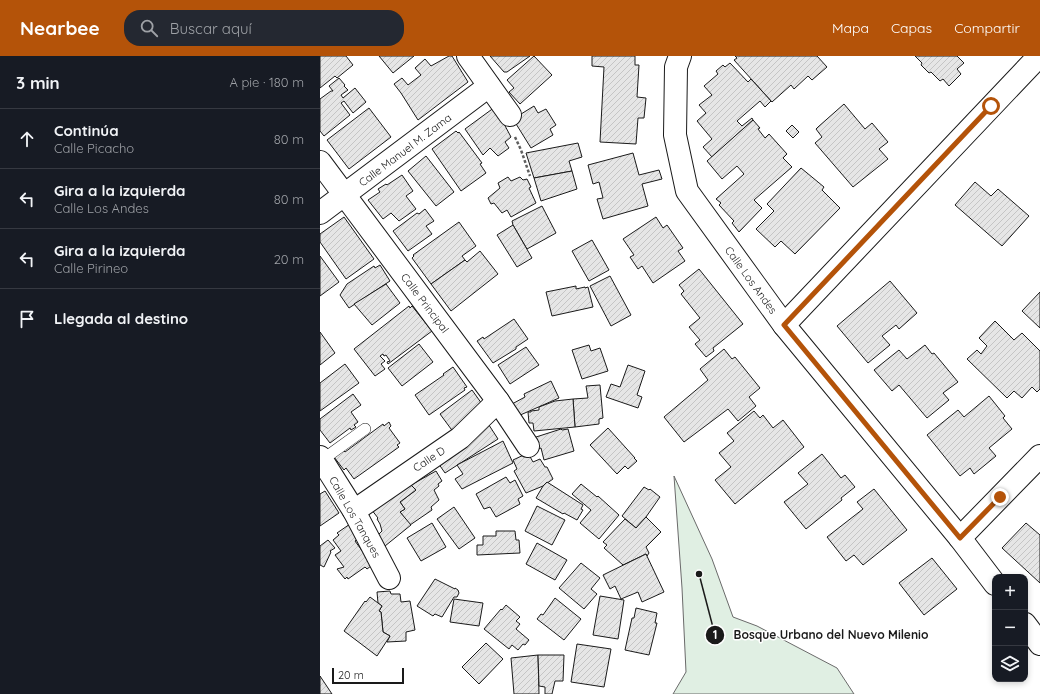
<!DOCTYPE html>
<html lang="es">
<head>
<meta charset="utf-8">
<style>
  :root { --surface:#171b24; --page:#242831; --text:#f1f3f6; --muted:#9ea1a6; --line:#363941; --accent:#b45309 }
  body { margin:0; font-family:Quicksand,sans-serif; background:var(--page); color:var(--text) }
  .controls { position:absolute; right:12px; bottom:12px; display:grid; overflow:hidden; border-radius:8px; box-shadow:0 2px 6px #0003 }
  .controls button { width:36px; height:36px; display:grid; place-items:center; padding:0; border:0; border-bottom:1px solid var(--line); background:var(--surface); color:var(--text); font:20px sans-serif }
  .scale { position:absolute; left:12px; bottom:10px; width:72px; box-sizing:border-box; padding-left:4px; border:2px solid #1a1a1a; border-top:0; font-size:11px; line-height:14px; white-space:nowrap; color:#1a1a1a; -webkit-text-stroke:3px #fff; paint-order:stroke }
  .stop { position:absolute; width:12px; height:12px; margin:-9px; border:3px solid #b45309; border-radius:50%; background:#fff }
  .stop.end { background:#b45309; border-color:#fff; box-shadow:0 1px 4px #0008 }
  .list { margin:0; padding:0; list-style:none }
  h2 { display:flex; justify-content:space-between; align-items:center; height:52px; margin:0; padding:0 16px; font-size:17px }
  h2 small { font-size:13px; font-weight:400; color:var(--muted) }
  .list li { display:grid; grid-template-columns:26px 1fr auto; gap:12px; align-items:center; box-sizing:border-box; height:60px; padding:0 16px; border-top:1px solid var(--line) }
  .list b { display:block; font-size:15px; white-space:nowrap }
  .list p { margin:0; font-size:13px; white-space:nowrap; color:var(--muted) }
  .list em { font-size:13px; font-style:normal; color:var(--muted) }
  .icon { flex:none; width:22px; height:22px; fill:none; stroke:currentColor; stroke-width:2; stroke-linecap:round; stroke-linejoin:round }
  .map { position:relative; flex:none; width:720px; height:638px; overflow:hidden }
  header { display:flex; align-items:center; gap:24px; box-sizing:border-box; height:56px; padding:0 20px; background:var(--accent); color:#fff }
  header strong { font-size:19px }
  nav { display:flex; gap:22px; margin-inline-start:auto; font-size:14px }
  .search { width:280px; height:36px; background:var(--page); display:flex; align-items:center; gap:10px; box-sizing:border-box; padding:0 14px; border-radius:16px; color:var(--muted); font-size:15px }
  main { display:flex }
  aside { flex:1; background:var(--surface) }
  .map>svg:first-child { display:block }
  .green { fill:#e0efe3; stroke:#6a6a6a }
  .building { fill:url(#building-hatch); stroke:#1a1a1a }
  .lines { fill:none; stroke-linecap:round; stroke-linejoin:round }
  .lane-casing { stroke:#1a1a1a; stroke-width:12 }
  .street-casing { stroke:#1a1a1a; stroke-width:24 }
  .path { stroke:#5f5f5f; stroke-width:2.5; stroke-dasharray:3 2; stroke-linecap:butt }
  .lane { stroke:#fff; stroke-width:11 }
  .street { stroke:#fff; stroke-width:22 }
  .route { stroke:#b45309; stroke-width:5 }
  .labels { text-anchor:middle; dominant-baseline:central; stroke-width:3; stroke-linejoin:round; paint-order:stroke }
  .street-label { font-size:11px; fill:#1a1a1a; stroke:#fff }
  .leader { fill:none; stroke:#1a1a1a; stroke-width:1.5 }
  .callout-dot { fill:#1a1a1a; stroke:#fff; stroke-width:1.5 }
  .mark-label { font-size:12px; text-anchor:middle; font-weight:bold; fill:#fff }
  .callout-label { font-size:12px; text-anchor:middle; font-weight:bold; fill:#1a1a1a; stroke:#fff; stroke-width:3; stroke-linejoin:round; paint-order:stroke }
</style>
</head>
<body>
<header>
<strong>Nearbee</strong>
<div class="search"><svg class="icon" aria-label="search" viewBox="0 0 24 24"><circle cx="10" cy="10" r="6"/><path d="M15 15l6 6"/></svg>Buscar aquí</div>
<nav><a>Mapa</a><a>Capas</a><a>Compartir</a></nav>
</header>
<main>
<aside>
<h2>3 min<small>A pie · 180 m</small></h2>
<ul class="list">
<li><svg class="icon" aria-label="ahead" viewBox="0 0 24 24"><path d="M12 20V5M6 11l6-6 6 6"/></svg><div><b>Continúa</b><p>Calle Picacho</p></div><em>80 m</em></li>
<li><svg class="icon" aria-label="left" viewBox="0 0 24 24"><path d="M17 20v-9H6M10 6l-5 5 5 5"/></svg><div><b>Gira a la izquierda</b><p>Calle Los Andes</p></div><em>80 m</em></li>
<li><svg class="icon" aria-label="left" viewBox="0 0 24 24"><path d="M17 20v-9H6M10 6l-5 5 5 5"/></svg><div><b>Gira a la izquierda</b><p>Calle Pirineo</p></div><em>20 m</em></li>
<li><svg class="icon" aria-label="arrive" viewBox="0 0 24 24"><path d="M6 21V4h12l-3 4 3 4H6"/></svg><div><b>Llegada al destino</b></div></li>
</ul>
</aside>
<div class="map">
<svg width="720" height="638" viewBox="0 0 720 638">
  <defs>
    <pattern id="building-hatch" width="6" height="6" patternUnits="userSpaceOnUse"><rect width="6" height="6" fill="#e6e6e6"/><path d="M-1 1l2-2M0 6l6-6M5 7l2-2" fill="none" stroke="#c5c5c5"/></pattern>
  </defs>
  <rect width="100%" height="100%" fill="#fff"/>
  <path class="green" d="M354 420 392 503 413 561 437 570 517 612 534 638H353L366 616 362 532Z"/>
  <g class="building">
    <path d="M0 0H26L33 9 17 22 15 20 0 32Z"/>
    <path d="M59 0H94L73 17Z"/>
    <path d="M129 0H132L148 26 98 64 81 37 74 28 82 22 88 29 101 19 95 12 105 3 111 10Z"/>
    <path d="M170 0H210L187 16H184Z"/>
    <path d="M214 0 232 19 200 48 189 36 194 32 187 24Z"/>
    <path d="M272 0H315V9H319L317 41 326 42 324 62H318L316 88 280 86 284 11 272 10Z"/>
    <path d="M415 0H497L507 11 492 24 488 20 474 33 471 29 452 46 414 4 417 2Z"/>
    <path d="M595 0H637L644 7 637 13 641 18 629 30 623 23 620 25 611 16 609 17 601 9 602 7Z"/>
    <path d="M410 7 428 26 431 23 451 45 445 51 440 45 417 65 422 70 432 62 433 64 392 101 383 91 392 83 377 65 386 57 379 49 392 39 384 30 398 18 396 15 403 9 405 11Z"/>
    <path d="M19 22 25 29 24 30 28 34 21 39 23 42 35 32 46 46 33 57 24 45 21 47 30 59 4 80 0 75V43L11 35H13L9 30Z"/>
    <path d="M524 48 545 73 552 67 568 86 559 93 568 103 533 131 495 87 502 81 496 73 498 71Z"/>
    <path d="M214 50 218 57 226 53 236 69 230 73 233 79 211 92 193 63Z"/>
    <path d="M175 51 191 81 185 86 189 92 178 100 170 92 163 99 145 73Z"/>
    <path d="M49 52 71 81 29 113 7 84Z"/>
    <path d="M433 64 440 72 438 73 445 82 449 78 467 98 463 102 472 111 434 144 442 152 419 176 412 167 414 165 399 149 401 147 396 143 424 118 417 110 402 123 387 105Z"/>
    <path d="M472 69 479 76 473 82 466 75Z"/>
    <path d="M136 75 138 77 139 76 162 107 160 108 166 117 141 135 112 93Z"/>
    <path d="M258 87 262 101 249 105 252 115 214 122 206 97Z"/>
    <path d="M313 97 319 119 339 114 342 123 322 128 328 150 283 163 277 143 283 142 279 126 273 128 268 109Z"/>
    <path d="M106 100 134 136 116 150 88 115Z"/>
    <path d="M481 112 504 131 502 134 520 152 475 198 461 185 455 191 436 173 454 155 447 148Z"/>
    <path d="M252 115 257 133 221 145 214 122Z"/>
    <path d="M82 119 93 135 86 140 96 153 79 165 71 157 63 163 48 144 60 136 58 133 66 128 67 129Z"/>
    <path d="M188 121 191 125 200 121 203 124 207 123 211 131 209 132 216 147 191 161 187 154 182 157 174 147 171 148 168 142 180 132 178 127Z"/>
    <path d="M655 126 671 140 678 133 709 160 682 190 635 149Z"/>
    <path d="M222 150 236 177 207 193 193 169 192 165Z"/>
    <path d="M105 153 114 165 106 170 112 178 88 195 73 175 97 157 99 158Z"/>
    <path d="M24 161 54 203 26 223 0 186V178Z"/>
    <path d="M336 161 343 172 347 169 363 192 358 195 365 205 333 227 322 210 318 213 310 201 314 199 303 183Z"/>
    <path d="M139 166 156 190 142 200 145 204 111 228 92 202 94 200 93 199Z"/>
    <path d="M193 169 212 202 197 211 177 179Z"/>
    <path d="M272 184 289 214 269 225 252 195Z"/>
    <path d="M160 195 178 218 131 255 111 228 145 204 147 206Z"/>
    <path d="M0 200 19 226 0 240Z"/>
    <path d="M60 209 70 225 29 252 20 239 27 228 54 210 55 212Z"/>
    <path d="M379 213 423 268 393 292 394 295 386 301 375 288 380 284 369 271 380 262 361 238 364 235 359 229Z"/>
    <path d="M290 220 311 259 291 270 270 230Z"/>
    <path d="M570 225 597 257 579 273 576 269 562 280 570 289 548 307 517 270Z"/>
    <path d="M66 228 80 247 52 269 34 248Z"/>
    <path d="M256 230V233L265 231V232L268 231 273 251 232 260 226 236Z"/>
    <path d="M720 236V272L702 255Z"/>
    <path d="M89 250 90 252 92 250 112 275 68 308 67 306 70 305 66 299 64 300 63 298 60 300 65 305 61 308 65 313 55 320 34 293Z"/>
    <path d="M194 263 208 283 196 291V293L173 307 157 285 163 281 164 283Z"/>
    <path d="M675 265 694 284 702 277 720 295V333L717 336 712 331 702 342 694 335 687 342 647 303 657 294 661 298 667 290 659 282Z"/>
    <path d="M0 276 15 297 0 309Z"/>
    <path d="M99 288 113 306 82 330 68 312Z"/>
    <path d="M269 289 271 295 280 292 288 315 262 323 252 294Z"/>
    <path d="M605 289 612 298 614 297 638 326 623 337 629 344 607 362 579 329 572 335 554 314 579 294 587 303Z"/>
    <path d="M206 291 219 309 190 328 178 309Z"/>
    <path d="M404 293 412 303 415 301 440 332 429 341 436 350 418 365 408 353 364 386 344 361 388 324 380 313Z"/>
    <path d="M25 308 39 327 0 355V327Z"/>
    <path d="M308 309 325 315 317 339 322 341 318 352 286 341 291 328 300 331Z"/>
    <path d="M133 311 147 331 144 332 145 334 109 359 95 339 124 319 123 318Z"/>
    <path d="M231 325 239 342 198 360 192 348 205 341 204 338 206 337Z"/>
    <path d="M280 329 283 362 279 363V368L255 371 253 343 268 342 266 330Z"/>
    <path d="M152 334 167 355 134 377 120 358Z"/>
    <path d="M33 338 41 349 31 356 38 366 34 369 36 371 31 374 30 372 10 387 0 374V363Z"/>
    <path d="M669 340 685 360 683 362 692 373 669 392 676 400 654 418 650 412 640 420 607 379 638 354 644 361Z"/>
    <path d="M253 343 255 371 214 375 213 367H209L208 356H211V355L219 354V351L235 345Z"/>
    <path d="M434 355 440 362 443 359 453 372 463 364 484 391 415 448 395 424 411 411 399 397 414 385 407 377Z"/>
    <path d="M69 366 71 370 69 372 80 387 77 389 79 391 34 423 26 412 24 414 14 401 23 394 25 396 63 368 64 370Z"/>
    <path d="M167 366 178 383 125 417 116 404Z"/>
    <path d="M288 372 315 402H314L317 405 308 413 305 410 297 418 270 389Z"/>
    <path d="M241 373 242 374 248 373 254 395 224 404 221 392 216 394 213 382Z"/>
    <path d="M183 385 193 407 142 433 135 423 143 418 137 409Z"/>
    <path d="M208 397 213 406 220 403 225 411H227L233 423 223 430 206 437 194 415 197 413 193 404Z"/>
    <path d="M502 398 521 422 525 419 535 431 521 442 522 444 486 473 464 446 488 428 478 417Z"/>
    <path d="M116 415 122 425 118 428 119 430 114 434 119 444 111 451 112 454 90 469 80 456 85 453 80 446 96 434 91 429Z"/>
    <path d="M186 421 190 427 195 424 203 440 198 443 200 448 176 461 170 451 164 453 156 438Z"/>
    <path d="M227 426 263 449 261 453 263 454 257 464 244 457 243 458 216 442 223 430Z"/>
    <path d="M261 428 277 441 278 440 299 459 279 483 260 467 271 454 252 438Z"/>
    <path d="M91 429 96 434 80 446 85 453 80 456 91 469 65 490 57 480 62 475 60 468 57 463 58 462 51 453Z"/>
    <path d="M324 431 329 434 330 433 340 441 326 461 316 472 302 460Z"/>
    <path d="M554 433 587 474 543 509 534 499 526 505 507 481 543 453 537 446Z"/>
    <path d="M5 435 19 457 0 470V438Z"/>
    <path d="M217 450 245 464 232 489 205 475Z"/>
    <path d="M134 451 155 482 139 493 117 463Z"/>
    <path d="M326 461 341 476 326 491 329 497 327 500 326 498 303 509 284 492 287 489 283 486 305 463 316 472Z"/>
    <path d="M112 467 126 491 101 505 87 482Z"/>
    <path d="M706 467 720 479V527L682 492Z"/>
    <path d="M30 468 40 481 35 485 43 496 55 507 47 513 45 511 28 523 27 521 25 523 17 513 24 511 15 499 21 495 13 484 19 479 17 477Z"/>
    <path d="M176 475H195L196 484H199L200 497 157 499V489H163V480H176Z"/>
    <path d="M8 484 15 492 10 495 11 496 4 511 0 509V490Z"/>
    <path d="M217 487 247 504 235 524 206 508Z"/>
    <path d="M326 498 344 536 322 546 318 536 301 543 295 530 290 533 283 519Z"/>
    <path d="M612 502 637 533 604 559 579 527Z"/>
    <path d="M261 507 280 522 271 533 277 538 264 553 239 532Z"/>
    <path d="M115 523 135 533V532L138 534 139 537 137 541H134L122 561 115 558 113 560 97 550Z"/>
    <path d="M70 535 71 538H80L81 546 90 545 95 574 86 576V585L67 586 70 580 63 576 61 556 59 555 62 550 58 547 57 536Z"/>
    <path d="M280 540 304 544 298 583 273 579Z"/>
    <path d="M50 541 62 550 59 555 61 556 63 576 70 580 57 600 24 575 45 545 46 546Z"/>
    <path d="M235 542 261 563 244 584 217 563 221 558 223 559Z"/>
    <path d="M134 543 163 547 159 570 130 566Z"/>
    <path d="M186 549 200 561 196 565 200 568 196 573 209 584 205 589 203 588 198 594 192 589 189 593 164 573 181 553 182 554Z"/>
    <path d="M316 552 337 557 335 567H337L329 599 305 594 312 562H314Z"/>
    <path d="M166 587 183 603 159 628 142 611Z"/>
    <path d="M257 588 291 593 284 631 251 626Z"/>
    <path d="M218 599 219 638H194L191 602Z"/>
    <path d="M218 599H244L243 625H235L232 638H225V631L219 630Z"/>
    <path d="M0 620 12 638H0Z"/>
  </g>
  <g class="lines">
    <g class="lane-casing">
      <path id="lane" d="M2 404 45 373"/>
    </g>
    <g class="street-casing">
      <g id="street">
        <path d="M148 0 190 59"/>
        <path d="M360 0 356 11 355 79 367 135 464 269 640 482 675 528"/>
        <path d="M0 106 178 345 208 390"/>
        <path d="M0 157 169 30"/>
        <path d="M464 269 719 0"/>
        <path d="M0 401 34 455 69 522"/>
        <path d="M34 455 140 382 178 345"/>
        <path d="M640 482 720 400"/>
        <path d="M705 568 720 588"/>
      </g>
    </g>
    <path class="path" d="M195 81 201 94 210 120"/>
    <use href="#lane" class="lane"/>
    <use href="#street" class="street"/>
  </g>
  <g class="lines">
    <path class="route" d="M671 50 464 269 640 482 680 441"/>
  </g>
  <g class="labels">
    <g class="street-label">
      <text transform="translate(85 94) rotate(-37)">Calle Manuel M. Zama</text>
      <text transform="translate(431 224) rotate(54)">Calle Los Andes</text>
      <text transform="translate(105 247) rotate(53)">Calle Principal</text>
      <text transform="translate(109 403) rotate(-34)">Calle D</text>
      <text transform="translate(35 461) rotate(60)">Calle Los Tanques</text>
    </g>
  </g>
  <path class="leader" d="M379 518L395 579"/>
  <g class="callout-dot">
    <circle cx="379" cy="518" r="4"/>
    <circle cx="395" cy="579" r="10"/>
  </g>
  <g class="mark-label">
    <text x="395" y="583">1</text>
  </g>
  <g class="callout-label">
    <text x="511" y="583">Bosque Urbano del Nuevo Milenio</text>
  </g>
</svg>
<div class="controls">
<button>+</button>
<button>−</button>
<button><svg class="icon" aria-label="layers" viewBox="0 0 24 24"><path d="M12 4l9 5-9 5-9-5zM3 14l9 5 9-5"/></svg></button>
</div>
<div class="scale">20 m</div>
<div class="stop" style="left:671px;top:50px"></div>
<div class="stop end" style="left:680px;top:441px"></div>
</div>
</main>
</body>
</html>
